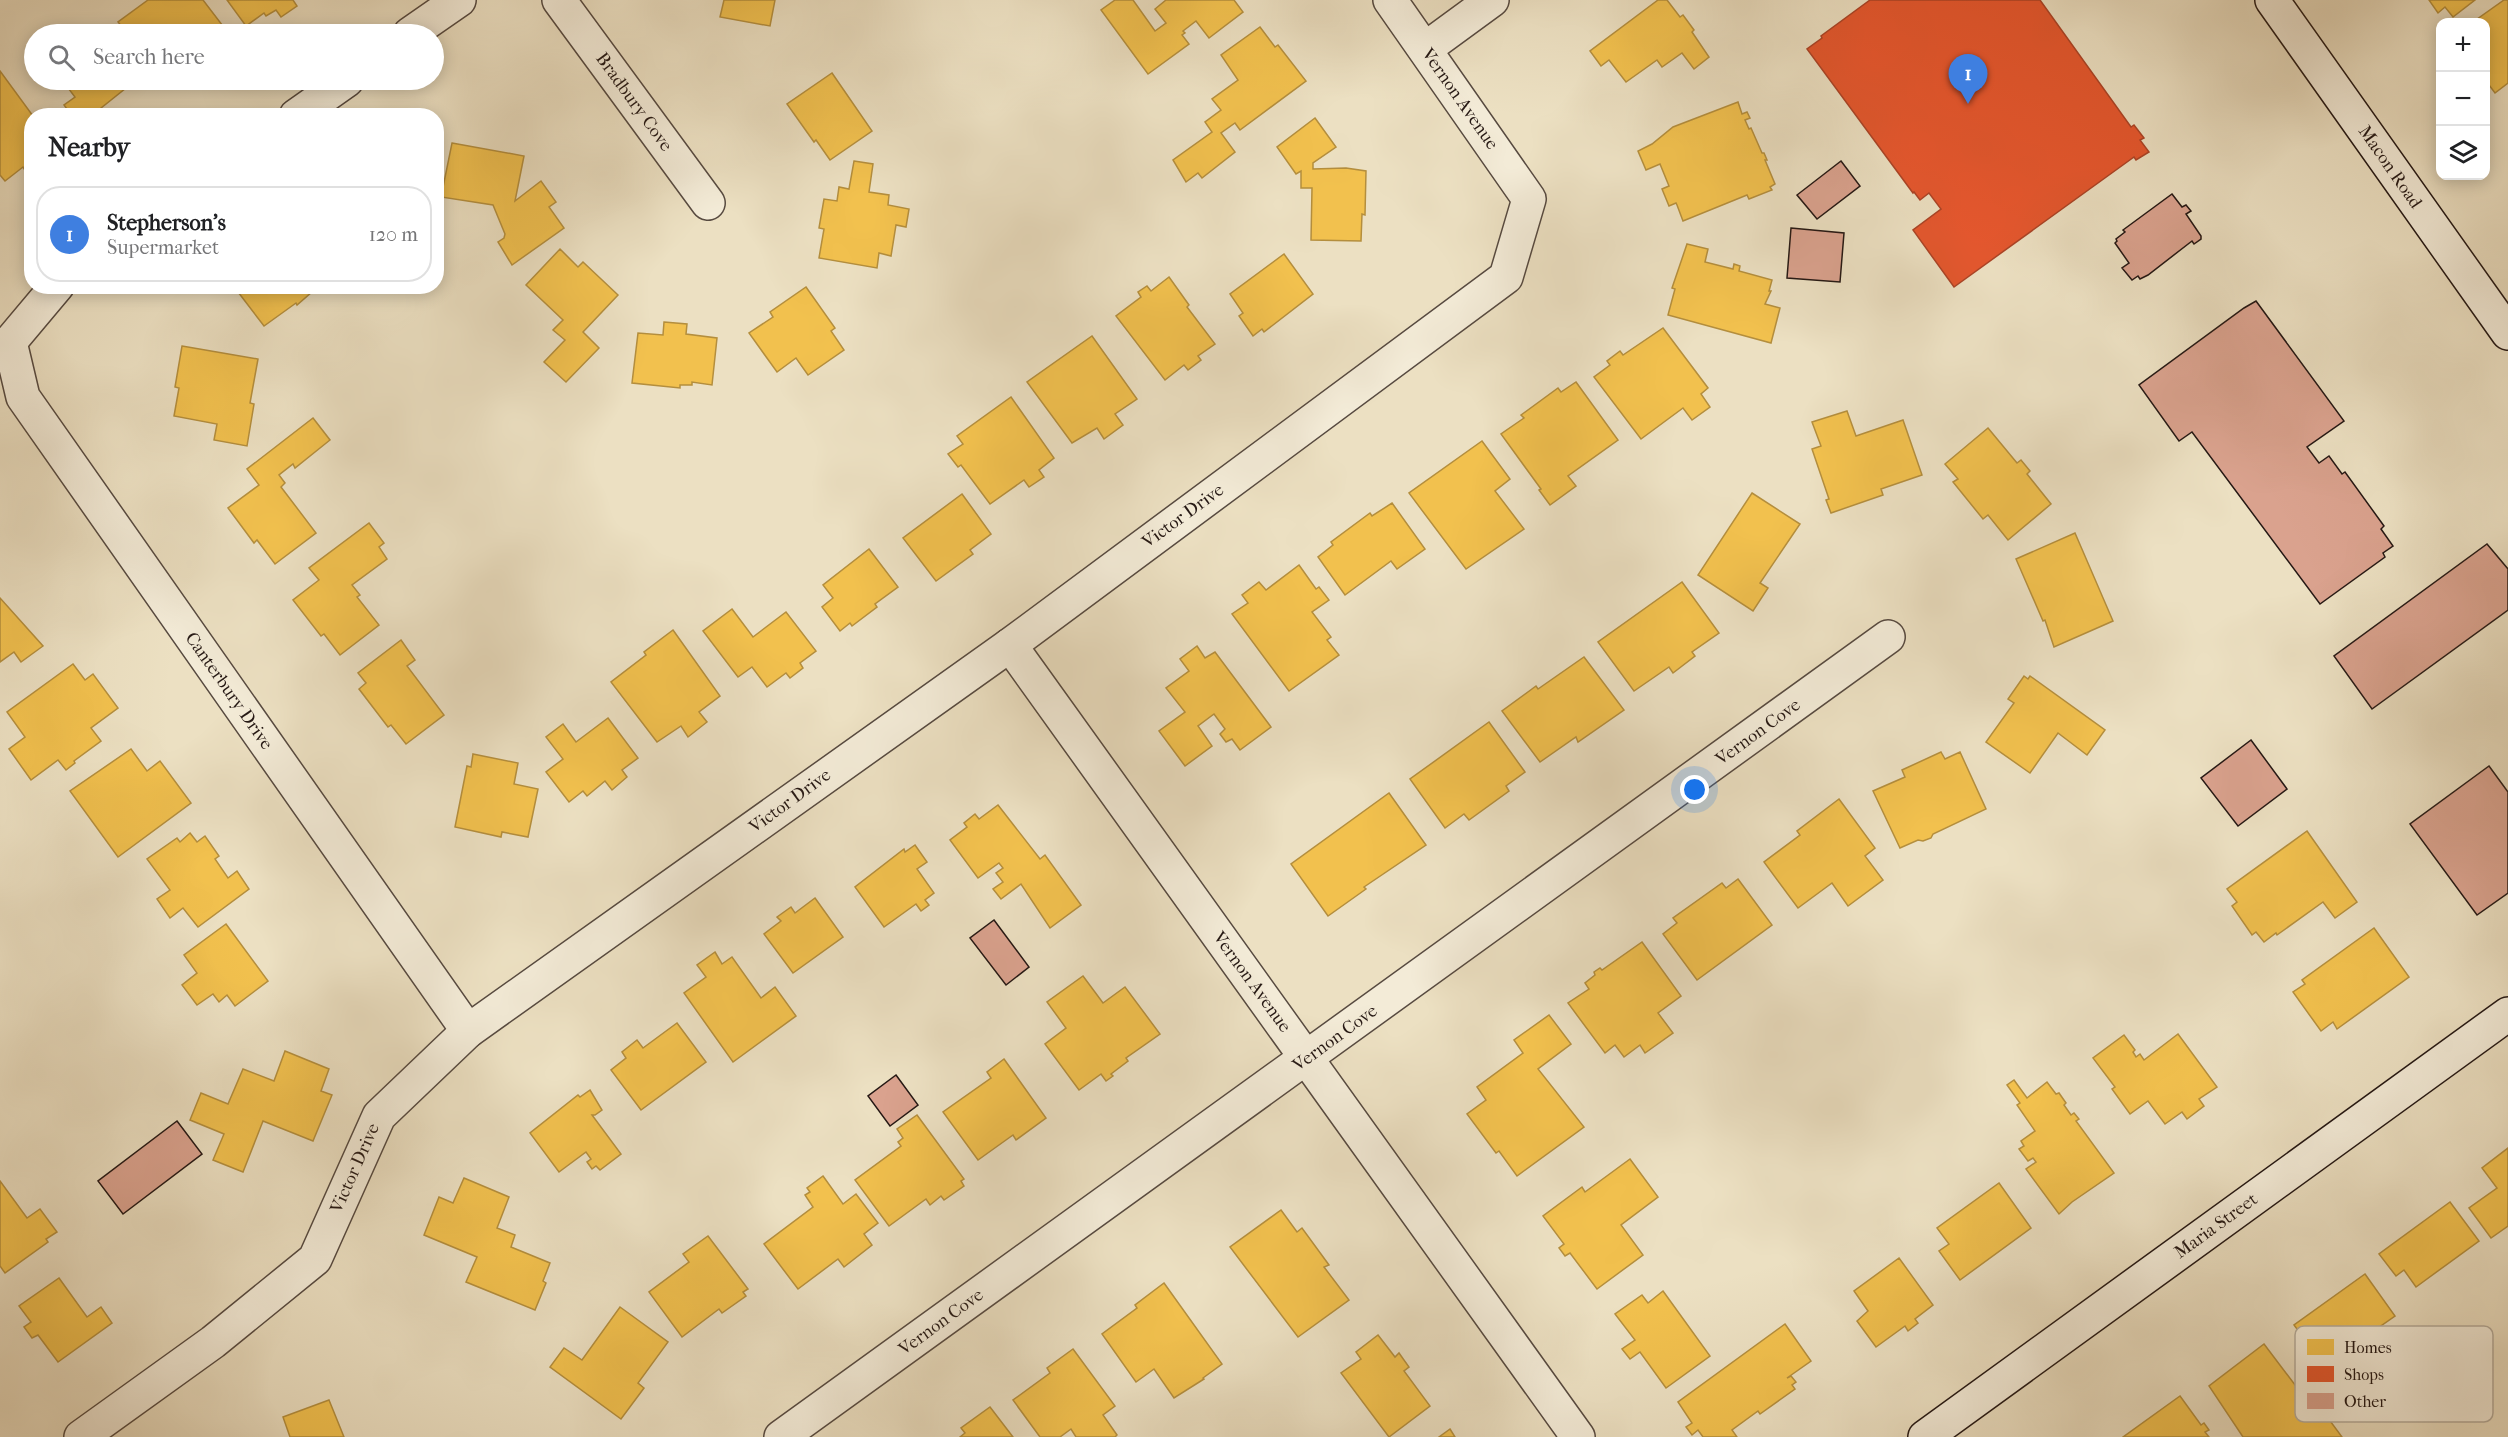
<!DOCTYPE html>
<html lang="en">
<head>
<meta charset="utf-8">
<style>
  :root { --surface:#fff; --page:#f6f6f6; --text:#202124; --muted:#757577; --line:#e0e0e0; --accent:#8f2418 }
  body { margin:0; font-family:"IM FELL French Canon",serif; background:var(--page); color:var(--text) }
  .controls { position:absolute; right:18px; top:18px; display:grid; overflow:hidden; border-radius:12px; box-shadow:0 3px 15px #0003 }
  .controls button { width:54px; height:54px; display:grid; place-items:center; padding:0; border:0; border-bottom:2px solid var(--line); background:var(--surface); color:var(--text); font:30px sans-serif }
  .you { position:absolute; left:1695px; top:790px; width:21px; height:21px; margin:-15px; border:4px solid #fff; border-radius:50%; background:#1a73e8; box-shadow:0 0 0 9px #1a73e833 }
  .badge { display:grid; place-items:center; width:39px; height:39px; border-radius:50%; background:var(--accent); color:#fff; font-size:20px; font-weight:700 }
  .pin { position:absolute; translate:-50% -50px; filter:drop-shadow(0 2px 3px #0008) }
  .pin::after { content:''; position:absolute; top:32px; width:21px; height:18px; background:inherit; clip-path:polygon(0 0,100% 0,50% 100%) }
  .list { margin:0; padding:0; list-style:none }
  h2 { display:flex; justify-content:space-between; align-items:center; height:78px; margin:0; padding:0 24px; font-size:26px }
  h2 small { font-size:20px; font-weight:400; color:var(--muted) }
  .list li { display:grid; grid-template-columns:39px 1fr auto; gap:18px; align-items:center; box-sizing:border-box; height:96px; margin:0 12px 12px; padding:0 12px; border:2px solid var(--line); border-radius:24px }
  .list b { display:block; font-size:22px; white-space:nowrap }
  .list p { margin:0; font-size:20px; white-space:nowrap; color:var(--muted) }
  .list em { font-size:20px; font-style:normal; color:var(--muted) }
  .icon { flex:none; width:33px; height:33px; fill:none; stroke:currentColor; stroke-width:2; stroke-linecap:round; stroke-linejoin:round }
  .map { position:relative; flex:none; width:2508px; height:1437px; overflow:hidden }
  .search { position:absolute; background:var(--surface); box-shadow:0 3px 15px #0003; left:24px; top:24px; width:420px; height:66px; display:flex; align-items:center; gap:15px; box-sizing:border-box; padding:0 21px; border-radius:33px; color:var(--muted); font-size:22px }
  .panel { position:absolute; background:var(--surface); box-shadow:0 3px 15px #0003; left:24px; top:108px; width:420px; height:186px; border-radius:24px }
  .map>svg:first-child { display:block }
  .homes { fill:#f2c14e; stroke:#b48e3d; stroke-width:1.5 }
  .shops { fill:#e4572e; stroke:#ab4426; stroke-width:1.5 }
  .building { fill:#daa28e; stroke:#251814; stroke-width:1.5 }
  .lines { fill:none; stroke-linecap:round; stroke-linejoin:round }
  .street-casing { stroke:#574a40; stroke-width:36 }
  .secondary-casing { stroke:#251814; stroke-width:36 }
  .street { stroke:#f3ebd7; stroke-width:33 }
  .secondary { stroke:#f3ebd7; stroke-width:33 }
  .labels { text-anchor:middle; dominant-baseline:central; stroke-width:6; stroke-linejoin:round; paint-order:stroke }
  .street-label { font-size:18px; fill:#251814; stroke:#f3ebd7 }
  .key { fill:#f3ebd7; stroke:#b5ac9c; stroke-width:1.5 }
  .key-label { font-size:16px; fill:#251814 }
</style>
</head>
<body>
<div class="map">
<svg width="2508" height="1437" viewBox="0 0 2508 1437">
  <rect width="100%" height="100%" fill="#ece0c2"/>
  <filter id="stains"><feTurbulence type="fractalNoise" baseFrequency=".00333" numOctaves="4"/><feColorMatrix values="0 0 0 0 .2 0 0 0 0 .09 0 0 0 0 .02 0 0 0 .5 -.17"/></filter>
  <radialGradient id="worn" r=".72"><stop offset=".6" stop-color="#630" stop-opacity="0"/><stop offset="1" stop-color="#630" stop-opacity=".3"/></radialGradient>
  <g class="homes">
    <path d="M148 0H203L229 34H128L118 22Z"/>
    <path d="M227 0H293L297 6 281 17 276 10 266 16 264 13 246 26Z"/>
    <path d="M724 0H775L770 26 720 17Z"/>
    <path d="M1115 0H1133L1155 31 1166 23 1155 9 1166 0H1234L1243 12 1209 38 1196 21 1183 31 1185 33 1182 35 1189 44 1148 74 1101 10Z"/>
    <path d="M1658 0H1667L1680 17 1683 15 1694 30 1692 32 1709 57 1694 69 1682 53 1662 67 1657 60 1626 82 1609 60 1601 66 1590 51Z"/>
    <path d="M2429 0H2475L2453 17 2445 7 2438 13Z"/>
    <path d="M2504 0H2508V83L2495 93 2486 81V22H2473Z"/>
    <path d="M1260 27 1275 47 1278 45 1306 81 1240 130 1235 123 1221 133 1235 152 1202 178 1198 173 1186 182 1173 160 1212 132 1205 122 1221 110 1212 99 1238 80 1221 55Z"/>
    <path d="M0 71 33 116 32 170 27 174 23 167 5 181 0 175Z"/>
    <path d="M832 73 872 131 830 160 816 140 814 142 787 104Z"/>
    <path d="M62 80H136L91 116H72L64 105 75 97Z"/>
    <path d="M1738 102 1742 114 1747 112 1750 118 1745 120 1749 129 1751 128 1762 153H1764L1767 160H1765L1775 184 1770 187 1772 190 1749 199 1747 195 1683 221 1677 205 1676 203 1669 206 1662 189 1669 186 1660 164 1646 170 1638 151 1652 144 1673 127Z"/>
    <path d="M1315 118 1336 147 1313 163V169L1346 168 1366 171 1365 215 1362 214 1361 241 1311 240 1312 188H1301V171L1296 174 1277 147Z"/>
    <path d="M452 143 524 156 515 201 541 181 556 202 549 207 564 228 512 265 498 242 504 238 505 234 493 205 441 197Z"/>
    <path d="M854 161 873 164 869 192 889 195 888 205 909 209 906 227 896 225 891 256 879 253 877 268 819 258 824 229 819 228 824 199 837 201 839 187 849 189Z"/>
    <path d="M1687 244 1708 249 1705 262 1733 269 1734 264 1740 266 1739 271 1772 280 1769 291H1771L1765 304 1780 308 1771 343 1668 315 1675 289 1672 288Z"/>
    <path d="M560 249 578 267 583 262 618 295 583 332 599 348 566 382 544 362 565 340 553 330 563 320 526 285Z"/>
    <path d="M1284 254 1313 294 1264 332 1262 329 1253 336 1239 316 1243 313 1230 294Z"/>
    <path d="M1169 277 1189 305 1187 307 1215 344 1198 356 1201 360 1188 370 1184 365 1165 380 1116 316 1141 297 1138 292 1147 286 1151 291Z"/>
    <path d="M237 286H310L313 291 297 305 296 303 264 326 235 288Z"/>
    <path d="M806 287 835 328 831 331 844 350 808 375 796 358 777 372 749 333 773 317 770 312Z"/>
    <path d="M664 322 687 324 686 334 717 338 712 385 692 382V385H680V388L632 383 638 333 663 335Z"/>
    <path d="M1663 328 1708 388 1701 394 1710 407 1692 420 1683 408 1641 439 1594 377 1610 365 1607 361 1620 351 1623 355Z"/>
    <path d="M1092 336 1137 399 1115 414 1123 425 1104 439 1097 428 1072 443 1027 382Z"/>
    <path d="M182 346 258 359 250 403 254 404 247 446 214 440 217 424 174 416 179 388 175 387Z"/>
    <path d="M1576 382 1618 440 1568 476 1576 486 1550 505 1539 490 1541 489 1501 434 1524 418 1521 415 1558 388 1561 392Z"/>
    <path d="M1011 397 1054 458 1039 470 1044 477 1029 487 1024 480 990 504 961 465 958 467 948 454 963 444 957 436Z"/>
    <path d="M1847 411 1856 436 1903 420 1922 475 1881 489 1883 495 1831 513 1826 500 1829 499 1812 449 1821 446 1812 422Z"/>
    <path d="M313 418 330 440 295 468 293 464 279 475 285 483 281 487 316 533 275 564 257 540 254 543 228 508 259 485 247 469Z"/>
    <path d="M1988 428 2017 463 2021 460 2030 471 2027 474 2051 504 2008 540 1988 515 1983 519 1953 482 1958 479 1945 464Z"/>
    <path d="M1482 441 1510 479 1495 491 1524 529 1466 569 1409 493Z"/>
    <path d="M1752 493 1800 524 1760 583 1768 588 1753 611 1698 575Z"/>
    <path d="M962 494 991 534 970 550 973 554 936 581 903 538Z"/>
    <path d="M1392 503 1425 549 1397 569 1391 561 1345 595 1318 557 1333 545 1331 542 1370 513 1372 516Z"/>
    <path d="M369 523 384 543 379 547 387 559 352 585 360 595 357 597 379 625 340 655 324 634 321 636 293 600 319 580 309 568Z"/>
    <path d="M2075 533 2113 621 2054 647 2045 620 2043 621 2016 559Z"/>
    <path d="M869 549 898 587 875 604 877 607 852 626 850 623 840 631 822 607 833 598 823 585Z"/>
    <path d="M1299 565 1316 589 1319 587 1329 600 1312 612 1331 637 1327 640 1339 655 1289 691 1232 614 1248 603 1242 595 1259 582 1266 590Z"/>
    <path d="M1682 582 1719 633 1692 652 1695 656 1673 673 1669 667 1634 691 1598 642Z"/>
    <path d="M0 598 43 646 21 662 14 652 0 662Z"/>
    <path d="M732 609 753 637 786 612 816 651 800 663 803 668 790 678 786 673 767 687 752 667 738 677 703 631Z"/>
    <path d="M673 630 720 696 699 712 707 722 688 737 681 726 657 742 611 682 646 655 644 652Z"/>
    <path d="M401 640 415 660 407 666 444 715 406 744 391 725 388 727 359 689 366 683 358 673Z"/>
    <path d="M1197 646 1205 658 1215 652 1271 727 1240 750 1232 739 1226 742 1220 734 1225 729 1214 714 1198 726 1212 746 1185 766 1159 731 1185 712 1166 688 1189 671 1180 659Z"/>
    <path d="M1584 657 1624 710 1578 742 1576 737 1540 762 1502 711 1536 686 1538 689Z"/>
    <path d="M73 664 85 680 93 674 118 708 91 728 101 741 74 761 75 763 66 770 58 760 31 780 9 749 25 737 7 712Z"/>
    <path d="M2024 676 2028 679 2030 676 2105 730 2087 755 2058 733 2030 773 1986 742 2014 703 2008 699Z"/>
    <path d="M608 718 638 758 622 770 627 777 612 790 605 781 587 796 583 791 569 802 546 772 563 759 546 737 563 724 576 742Z"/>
    <path d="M1489 722 1525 772 1506 786 1509 791 1469 820 1464 814 1445 828 1410 779Z"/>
    <path d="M131 749 147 771 160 761 191 803 118 857 70 791Z"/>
    <path d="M1941 752 1945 759 1960 752 1986 809 1933 834 1931 838 1923 841 1918 840 1900 848 1873 791 1905 777 1902 770Z"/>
    <path d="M473 754 518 763 514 784 538 789 528 837 502 832 501 837 455 827 467 766 471 767Z"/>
    <path d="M1389 793 1426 845 1364 887 1366 889 1328 916 1291 864Z"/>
    <path d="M1839 799 1875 848 1865 856 1883 880 1848 906 1832 883 1798 908 1764 862 1800 835 1797 831Z"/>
    <path d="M998 805 1040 859 1045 855 1081 905 1050 928 1021 884 1001 899 993 889 1003 882 996 873 1003 868 999 863 978 878 950 840 967 827 964 823 975 814 979 819Z"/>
    <path d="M2307 831 2357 902 2335 918 2323 902 2277 935 2276 933 2264 942 2256 932 2252 935 2232 906 2237 902 2227 889Z"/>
    <path d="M190 833 197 842 205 836 219 856 215 859 228 878 237 871 249 889 198 927 183 908 170 918 157 899 170 890 147 859 177 838 180 842Z"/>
    <path d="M915 845 927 862 917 869 934 893 925 900 929 905 921 911 916 904 884 927 855 887 904 849 905 852Z"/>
    <path d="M1738 879 1772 925 1697 980 1663 934 1677 923 1673 918 1722 883 1726 888Z"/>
    <path d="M815 898 843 937 793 973 764 934 781 921 777 917 791 907 795 913Z"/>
    <path d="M226 924 268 981 235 1006 227 995 219 1002 213 994 197 1005 182 985 197 973 184 955Z"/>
    <path d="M2374 928 2409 977 2337 1029 2333 1022 2321 1031 2293 992 2305 984 2302 980Z"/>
    <path d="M1642 942 1681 996 1658 1013 1673 1033 1645 1053 1640 1045 1624 1057 1615 1045 1605 1053 1568 1003 1589 989 1585 983 1595 975 1594 972 1600 968 1602 970Z"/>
    <path d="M715 952 722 964 732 957 761 998 775 987 796 1016 733 1062 684 993 706 977 697 965Z"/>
    <path d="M1083 976 1103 1003 1125 987 1160 1034 1126 1058 1128 1061 1111 1074 1113 1076 1106 1081 1101 1074 1079 1090 1045 1044 1066 1028 1047 1002Z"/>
    <path d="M1549 1015 1571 1044 1538 1069 1584 1127 1517 1176 1499 1151 1496 1153 1467 1114 1486 1100 1477 1087 1523 1053 1514 1040Z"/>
    <path d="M677 1023 706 1062 641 1110 611 1070 626 1058 622 1052 637 1040 643 1048Z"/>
    <path d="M2178 1034 2217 1087 2199 1099 2204 1106 2187 1119 2182 1112 2165 1124 2148 1101 2130 1114 2112 1089 2115 1087 2093 1058 2124 1035 2135 1050 2133 1052 2136 1057 2140 1054 2144 1060Z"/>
    <path d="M285 1051 329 1069 321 1091 332 1095 313 1141 263 1121 243 1172 213 1160 224 1134 190 1120 201 1093 228 1104 243 1069 274 1081Z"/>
    <path d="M1004 1059 1046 1118 1016 1140 1013 1135 978 1160 943 1112 991 1078 987 1072Z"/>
    <path d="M2014 1080 2027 1098 2047 1082 2056 1094 2059 1093 2066 1103 2064 1105 2071 1115 2074 1113 2079 1119 2076 1121 2114 1173 2072 1202 2059 1214 2026 1169 2036 1162 2033 1158 2028 1161 2019 1149 2024 1146 2021 1141 2035 1131 2017 1105 2020 1103 2007 1085Z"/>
    <path d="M590 1090 602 1110 595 1115H592L621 1154 600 1170 596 1166 592 1169 587 1162 591 1159 586 1152 559 1172 530 1133 578 1095 580 1097Z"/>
    <path d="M917 1115 964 1179 961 1181 964 1186 944 1200 941 1196 930 1205 926 1199 889 1226 855 1180 901 1146 898 1142 903 1138 897 1129Z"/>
    <path d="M2508 1148V1226L2491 1238 2469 1208 2497 1188 2482 1168Z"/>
    <path d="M1630 1159 1658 1197 1621 1225 1643 1255 1597 1289 1570 1253 1565 1256 1559 1248 1564 1244 1543 1216 1582 1187 1585 1192Z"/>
    <path d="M823 1176 843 1204 856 1194 878 1223 864 1234 872 1245 844 1267 838 1259 798 1289 764 1244 813 1207 805 1195 810 1192 807 1188Z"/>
    <path d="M464 1178 509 1197 497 1228 515 1235 511 1247 550 1263 543 1281 546 1283 535 1310 466 1282 477 1257 424 1235 439 1197 453 1203Z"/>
    <path d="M0 1181 27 1218 40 1209 57 1232 46 1239 48 1242 5 1273 0 1266Z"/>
    <path d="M1999 1183 2031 1228 1960 1280 1939 1251 1949 1244 1937 1228Z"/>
    <path d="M2450 1202 2479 1241 2416 1287 2404 1270 2396 1276 2379 1254Z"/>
    <path d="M1281 1210 1297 1232 1302 1228 1329 1265 1324 1267 1349 1300 1298 1337 1230 1247Z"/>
    <path d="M708 1236 748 1289 743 1292 746 1296 722 1313 719 1309 682 1337 649 1292 689 1262 683 1254Z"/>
    <path d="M1899 1258 1933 1305 1915 1319 1918 1323 1908 1331 1905 1326 1876 1347 1857 1321 1868 1311 1854 1291Z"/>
    <path d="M2365 1274 2395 1316 2368 1335 2381 1354 2371 1365 2370 1363 2355 1374 2341 1354 2331 1361 2317 1341 2310 1347 2294 1325Z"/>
    <path d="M59 1278 87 1317 101 1307 112 1323 58 1362 38 1335 32 1338 24 1327 31 1322 19 1306Z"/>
    <path d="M1164 1283 1222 1364 1203 1378 1204 1379 1174 1398 1154 1369 1136 1382 1102 1334 1137 1308 1135 1305Z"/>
    <path d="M1663 1291 1710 1356 1666 1388 1640 1352 1630 1359 1622 1349 1635 1340 1615 1314 1642 1295 1648 1303Z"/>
    <path d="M620 1307 668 1342 638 1383 644 1388 621 1419 550 1367 564 1348 582 1360Z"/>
    <path d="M1785 1324 1811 1361 1787 1378 1791 1376 1796 1382 1792 1385 1795 1389 1760 1414 1758 1411 1732 1430 1737 1437H1703L1698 1430 1692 1435 1686 1427 1692 1423 1678 1402Z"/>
    <path d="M1378 1335 1395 1357 1399 1353 1409 1367 1404 1371 1430 1406 1389 1437 1341 1373 1361 1359 1356 1352Z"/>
    <path d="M2264 1344 2320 1418 2325 1414 2342 1437H2243L2209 1386Z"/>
    <path d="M1073 1349 1115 1406 1103 1415 1117 1435 1115 1437H1076L1071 1429 1060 1437H1040L1013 1400 1050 1373 1047 1368Z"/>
    <path d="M2180 1396 2201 1425 2204 1423 2209 1430 2205 1432 2209 1437H2123Z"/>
    <path d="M329 1400 344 1437H290L283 1417Z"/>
    <path d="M990 1407 1013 1437H960L965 1433 961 1428Z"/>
    <path d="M1450 1429 1455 1437H1439Z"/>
  </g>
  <path class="shops" d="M1870 0H2040L2131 127 2134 125 2144 138 2140 140 2149 152 2136 160 2134 157 1954 287 1913 230 1941 209 1929 193 1920 200 1914 192 1913 193 1807 49 1822 38 1821 36Z"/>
  <g class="building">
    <path d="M1841 161 1860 186 1817 219 1797 195Z"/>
    <path d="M2172 194 2182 207 2186 205 2191 211 2186 214 2201 236V239L2194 244 2192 241 2148 275 2140 279 2138 276 2132 280 2122 268 2129 263 2115 243 2117 241 2116 239 2125 232 2123 230Z"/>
    <path d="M1791 228 1844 233 1840 282 1787 278Z"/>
    <path d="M2256 301 2344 421 2307 447 2319 463 2329 456 2342 474 2345 472 2384 526 2381 529 2393 546 2383 553 2385 557 2320 604 2192 432 2179 441 2139 385 2244 308Z"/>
    <path d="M2487 544 2508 569V610L2372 709 2334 656Z"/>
    <path d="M2251 740 2287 789 2238 826 2201 778Z"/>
    <path d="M2489 766 2508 792V893L2477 915 2410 824Z"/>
    <path d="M994 920 1029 967 1006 985 970 938Z"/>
    <path d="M896 1075 918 1105 890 1126 868 1096Z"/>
    <path d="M177 1121 202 1154 123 1214 98 1181Z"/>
  </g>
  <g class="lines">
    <g class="street-casing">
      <g id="street">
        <path d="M559 0 708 203"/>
        <path d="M410 34 459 0"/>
        <path d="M1425 49 1492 0"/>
        <path d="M296 116 347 80"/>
        <path d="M57 286 10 342 23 397 468 1031"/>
        <path d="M1010 645 1578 1437"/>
        <path d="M81 1437 213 1342 315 1259 379 1116 468 1031 1010 645 1506 277 1529 199 1390 0"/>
        <path d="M781 1437 1888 637"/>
      </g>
    </g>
    <g class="secondary-casing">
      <g id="secondary">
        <path d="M2272 0 2508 333"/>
        <path d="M1925 1437 2508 1014"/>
      </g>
    </g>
    <use href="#street" class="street"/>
    <use href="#secondary" class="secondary"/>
  </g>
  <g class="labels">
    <g class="street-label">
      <text transform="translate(1460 99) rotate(55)">Vernon Avenue</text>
      <text transform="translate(634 102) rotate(54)">Bradbury Cove</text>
      <text transform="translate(2390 167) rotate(55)">Macon Road</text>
      <text transform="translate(1183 516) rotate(-36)">Victor Drive</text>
      <text transform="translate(229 691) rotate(55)">Canterbury Drive</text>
      <text transform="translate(1758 732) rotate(-36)">Vernon Cove</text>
      <text transform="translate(790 801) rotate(-36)">Victor Drive</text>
      <text transform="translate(1252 982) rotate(54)">Vernon Avenue</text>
      <text transform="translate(1335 1038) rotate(-36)">Vernon Cove</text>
      <text transform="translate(355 1168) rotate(-66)">Victor Drive</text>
      <text transform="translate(2216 1226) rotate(-36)">Maria Street</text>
      <text transform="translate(941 1322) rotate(-36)">Vernon Cove</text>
    </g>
  </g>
  <rect x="2295" y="1326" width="198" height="96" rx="9" class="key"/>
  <rect x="2307" y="1339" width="27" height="16" fill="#f2c14e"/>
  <rect x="2307" y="1366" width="27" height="16" fill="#e4572e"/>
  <rect x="2307" y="1393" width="27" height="16" fill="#daa28e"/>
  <g class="key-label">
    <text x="2344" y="1353">Homes</text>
    <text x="2344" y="1380">Shops</text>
    <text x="2344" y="1407">Other</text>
  </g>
  <rect width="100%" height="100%" filter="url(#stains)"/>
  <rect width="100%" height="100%" fill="url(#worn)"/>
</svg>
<div class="controls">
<button>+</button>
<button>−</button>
<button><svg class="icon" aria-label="layers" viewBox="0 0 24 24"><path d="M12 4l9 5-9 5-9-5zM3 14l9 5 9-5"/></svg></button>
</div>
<div class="you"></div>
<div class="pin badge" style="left:1968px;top:104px;background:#3f7fe0">1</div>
<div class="search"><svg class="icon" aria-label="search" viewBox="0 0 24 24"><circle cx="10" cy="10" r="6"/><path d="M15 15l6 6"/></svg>Search here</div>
<section class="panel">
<h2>Nearby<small></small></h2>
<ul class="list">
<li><span class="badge" style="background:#3f7fe0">1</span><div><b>Stepherson's</b><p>Supermarket</p></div><em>120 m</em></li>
</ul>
</section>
</div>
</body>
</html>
